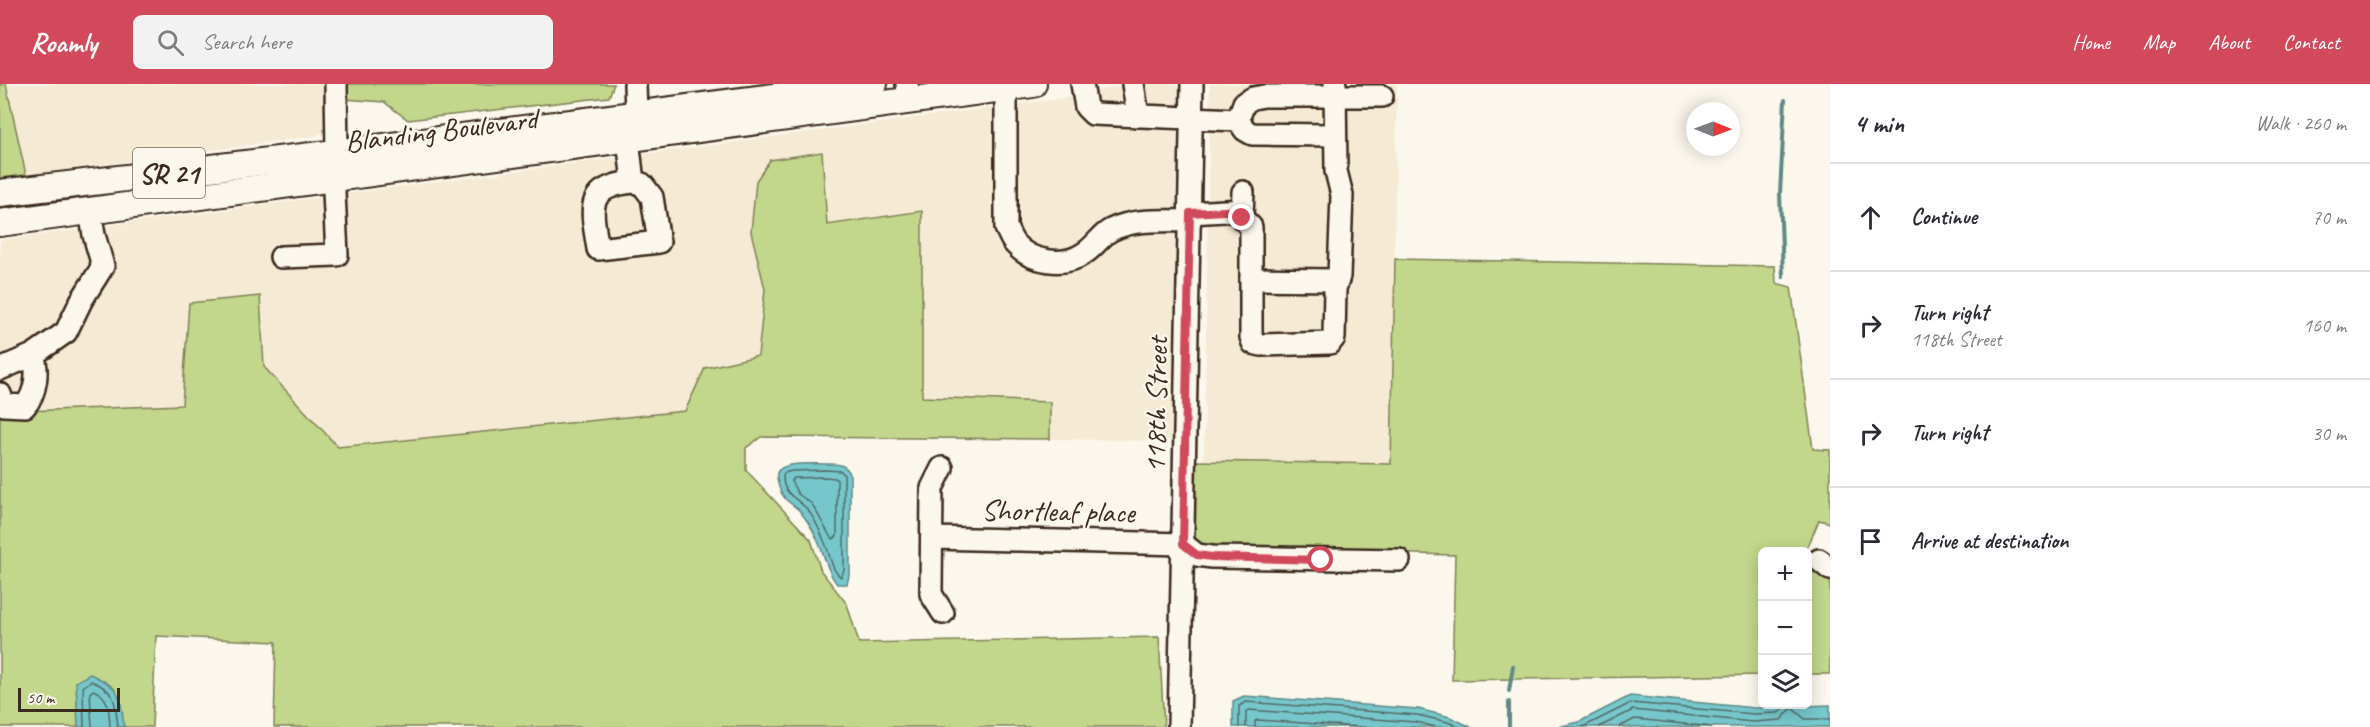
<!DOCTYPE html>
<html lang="en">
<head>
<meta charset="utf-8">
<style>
  :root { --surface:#fff; --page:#f2f2f3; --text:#2b2b33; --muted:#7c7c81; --line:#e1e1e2; --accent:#d1495b }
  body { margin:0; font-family:Caveat,sans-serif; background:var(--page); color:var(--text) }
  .controls { position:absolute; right:18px; bottom:18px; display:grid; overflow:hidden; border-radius:9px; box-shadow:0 3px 15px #0003 }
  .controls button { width:54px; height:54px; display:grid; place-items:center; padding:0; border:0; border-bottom:2px solid var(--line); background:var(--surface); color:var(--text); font:30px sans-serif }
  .compass { position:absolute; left:1686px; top:18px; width:54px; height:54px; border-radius:50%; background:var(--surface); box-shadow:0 3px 15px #0003; rotate:91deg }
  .scale { position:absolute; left:18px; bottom:15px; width:102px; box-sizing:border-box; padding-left:6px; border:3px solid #3b2a1e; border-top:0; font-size:16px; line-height:21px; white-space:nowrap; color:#3b2a1e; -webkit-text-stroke:4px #fbf7ec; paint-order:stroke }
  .stop { position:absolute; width:18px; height:18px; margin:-14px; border:4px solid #d1495b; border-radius:50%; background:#fff }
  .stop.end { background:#d1495b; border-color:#fff; box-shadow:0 2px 6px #0008 }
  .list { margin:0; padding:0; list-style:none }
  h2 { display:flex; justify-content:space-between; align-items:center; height:78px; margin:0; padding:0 24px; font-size:26px }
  h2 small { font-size:20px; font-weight:400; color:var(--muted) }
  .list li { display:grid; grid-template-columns:39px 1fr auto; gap:18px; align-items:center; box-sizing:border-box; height:108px; padding:0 24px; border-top:2px solid var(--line) }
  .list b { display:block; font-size:22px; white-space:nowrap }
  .list p { margin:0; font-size:20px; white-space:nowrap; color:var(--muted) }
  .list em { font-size:20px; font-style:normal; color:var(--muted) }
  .icon { flex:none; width:33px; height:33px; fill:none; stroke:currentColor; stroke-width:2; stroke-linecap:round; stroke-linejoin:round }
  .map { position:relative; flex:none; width:1830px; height:643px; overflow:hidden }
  header { display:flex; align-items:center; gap:36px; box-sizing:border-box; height:84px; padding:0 30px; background:var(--accent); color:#fff }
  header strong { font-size:28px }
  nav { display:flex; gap:33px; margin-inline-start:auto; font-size:21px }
  .search { width:420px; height:54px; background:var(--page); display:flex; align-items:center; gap:15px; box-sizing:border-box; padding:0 21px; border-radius:9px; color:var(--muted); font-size:22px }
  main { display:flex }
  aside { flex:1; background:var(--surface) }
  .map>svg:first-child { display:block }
  .built { fill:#f5ead4 }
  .green { fill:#c2d68c; stroke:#7e8055; stroke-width:1.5 }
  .water { fill:#76c7cc; stroke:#5e8886; stroke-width:1.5 }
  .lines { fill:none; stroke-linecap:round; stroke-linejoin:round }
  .shore { stroke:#536964; stroke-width:1.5 }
  .stream { stroke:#5e8886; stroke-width:4 }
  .minor-casing { stroke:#3b2a1e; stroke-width:26 }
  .major-casing { stroke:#3b2a1e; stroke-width:30 }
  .minor { stroke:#fbf7ec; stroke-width:21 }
  .major { stroke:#fbf7ec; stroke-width:26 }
  .route { stroke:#d1495b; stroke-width:8 }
  .labels { text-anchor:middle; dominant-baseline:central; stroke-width:5; stroke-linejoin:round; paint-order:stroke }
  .shield { fill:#fbf7ec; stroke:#75685c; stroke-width:1.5 }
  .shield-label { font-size:28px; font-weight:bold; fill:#3b2a1e }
  .street-label { font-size:30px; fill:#3b2a1e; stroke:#fbf7ec }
</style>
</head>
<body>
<header>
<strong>Roamly</strong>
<div class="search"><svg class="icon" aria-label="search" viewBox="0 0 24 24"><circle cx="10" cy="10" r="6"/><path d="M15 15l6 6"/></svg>Search here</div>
<nav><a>Home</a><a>Map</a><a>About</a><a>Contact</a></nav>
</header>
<main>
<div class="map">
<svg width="1830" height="643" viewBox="0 0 1830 643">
  <rect width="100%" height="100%" fill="#fbf7ec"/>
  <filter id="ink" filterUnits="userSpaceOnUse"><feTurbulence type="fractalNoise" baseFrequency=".0167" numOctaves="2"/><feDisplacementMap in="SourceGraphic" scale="12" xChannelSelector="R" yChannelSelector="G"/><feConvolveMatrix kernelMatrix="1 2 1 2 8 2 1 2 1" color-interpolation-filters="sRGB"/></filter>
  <g filter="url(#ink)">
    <g class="built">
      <path d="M6 0H330L327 44 316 52 26 91Z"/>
      <path d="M1130 0H1177L1183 20 1178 354 1164 357 1050 355V318L922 313V127L827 141 822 68 751 148 765 205 758 272 705 284 686 327 338 363 264 283 259 212 189 219 182 321 0 328V156L1057 15Z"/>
      <path d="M1210 0H1397L1391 380 1204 377Z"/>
    </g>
    <g class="green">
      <path d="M0 0H6L26 91 0 94Z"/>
      <path d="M344 0H614L609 13 408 36 384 18 344 15Z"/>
      <path d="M822 68 827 141 922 127V313L1050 318V355L761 353 746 364V386L811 456 821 487 847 520 859 559 1159 553 1164 643H274L276 558 156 552 152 643H0V328L182 321 189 219 260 212 264 283 338 363 685 327 705 284 758 272 765 205 751 148 756 97 770 76Z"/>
      <path d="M1395 175 1775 182 1776 199 1791 203 1813 365 1830 366V439L1819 436 1806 467 1762 468V591L1452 596 1455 471 1191 464 1194 377 1391 380Z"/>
      <path d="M1808 474 1830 492V590H1808Z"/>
    </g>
    <g class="water">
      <path d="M825 380C836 380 846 379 850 390V488L847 500H837C828 489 826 476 820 462 816 451 809 439 802 430 794 418 785 421 779 403 778 399 776 393 777 389 781 377 814 380 825 380Z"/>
      <path d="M90 590C122 604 120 610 124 643H78L76 598Z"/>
      <path d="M1244 612 1418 625 1450 633 1471 643H1233V617Z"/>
      <path d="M1630 612 1755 624 1830 621V643H1558L1579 638Z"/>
    </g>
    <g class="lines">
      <g class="shore">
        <path d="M825 386 841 387 844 391V486L841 493C831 487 830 469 825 459 821 449 813 430 804 422 794 413 779 406 784 389L792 387Z"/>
        <path d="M825 393 835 394 837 396V452L834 455 831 454 812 420 798 410 791 397 794 394Z"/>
        <path d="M84 643 83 603 91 597C117 607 115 618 118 643"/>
        <path d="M92 643 90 609 93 606C110 612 109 627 110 643"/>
        <path d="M1239 643V622L1246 618 1417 631 1448 638 1458 643"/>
        <path d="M1246 643V628L1249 626 1416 638 1436 643"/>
        <path d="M1255 643V637L1258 636 1361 643"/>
        <path d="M1583 643 1631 619 1754 630 1778 629 1782 626V620"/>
        <path d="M1599 643 1633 626 1753 638 1781 636 1792 624 1805 635H1830"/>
        <path d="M1619 643 1635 635 1713 643"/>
      </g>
      <g class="stream">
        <path d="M1783 193 1780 109 1785 16"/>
        <path d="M1509 607 1513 582"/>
        <path d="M1509 643V618"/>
      </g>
      <g class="minor-casing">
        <g id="minor">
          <path d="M635 0 636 29"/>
          <path d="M907 0 910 18"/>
          <path d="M1082 0 1086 23 1093 30 1238 36 1245 46 1252 50 1335 51"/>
          <path d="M1133 0 1138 32"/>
          <path d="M1006 5V144C1009 149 1011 156 1015 160 1030 178 1064 183 1083 170 1094 164 1101 151 1111 146 1134 134 1165 137 1190 137"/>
          <path d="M1238 36 1244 19 1253 14 1264 12H1382"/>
          <path d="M628 55 633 98C583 103 592 126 598 165L659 158 652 113 642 100 633 98"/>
          <path d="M1243 108 1242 134 1251 143V253L1253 259 1261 261 1330 259 1334 254 1335 205 1339 192 1342 111 1336 87 1335 0"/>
          <path d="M1190 129 1242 126"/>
          <path d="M281 173 337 171 334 108 337 69 336 0"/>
          <path d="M1251 195 1338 196"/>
          <path d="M33 271 66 248 81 217 103 182 94 151 90 127"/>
          <path d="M0 285 33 271C39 287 36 309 25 322L4 321 0 310"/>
          <path d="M942 384 932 404 931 510 943 529"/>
          <path d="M932 454 1183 460 1197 471 1212 473 1399 476"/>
          <path d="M1819 476 1830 485"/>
          <path d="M1179 643 1192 0"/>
        </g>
      </g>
      <g class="major-casing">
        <g id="major">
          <path d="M0 109 337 69 874 0"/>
          <path d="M0 139 1033 0"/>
        </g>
      </g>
      <use href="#minor" class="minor"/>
      <use href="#major" class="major"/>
    </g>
  </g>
  <g class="lines" filter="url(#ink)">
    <path class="route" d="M1242 134V126L1190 129 1183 460 1197 471 1212 473 1321 476"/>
  </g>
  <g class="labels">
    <rect class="shield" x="133" y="64" width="72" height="50" rx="4.5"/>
    <g class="shield-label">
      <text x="169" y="89">SR 21</text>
    </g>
    <g class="street-label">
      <text transform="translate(441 46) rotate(-7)">Blanding Boulevard</text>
      <text transform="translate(1156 321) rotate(-89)">118th Street</text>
      <text transform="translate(1058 427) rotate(1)">Shortleaf place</text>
    </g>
  </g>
</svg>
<div class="controls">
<button>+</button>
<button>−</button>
<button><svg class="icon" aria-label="layers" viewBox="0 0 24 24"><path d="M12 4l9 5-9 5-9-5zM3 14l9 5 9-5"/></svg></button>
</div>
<svg class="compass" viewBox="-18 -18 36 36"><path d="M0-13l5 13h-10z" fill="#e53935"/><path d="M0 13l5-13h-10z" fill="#7c7c81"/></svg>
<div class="scale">50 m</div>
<div class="stop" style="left:1321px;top:476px"></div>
<div class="stop end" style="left:1242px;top:134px"></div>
</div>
<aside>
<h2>4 min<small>Walk · 260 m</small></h2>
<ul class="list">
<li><svg class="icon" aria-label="ahead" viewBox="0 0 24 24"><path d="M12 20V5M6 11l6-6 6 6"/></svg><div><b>Continue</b></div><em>70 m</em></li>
<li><svg class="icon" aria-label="right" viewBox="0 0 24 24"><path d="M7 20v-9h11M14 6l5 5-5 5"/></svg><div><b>Turn right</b><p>118th Street</p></div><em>160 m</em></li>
<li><svg class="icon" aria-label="right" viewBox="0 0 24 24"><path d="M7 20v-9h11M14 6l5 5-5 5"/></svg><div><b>Turn right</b></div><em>30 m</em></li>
<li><svg class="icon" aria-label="arrive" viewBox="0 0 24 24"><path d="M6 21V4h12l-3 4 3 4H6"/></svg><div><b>Arrive at destination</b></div></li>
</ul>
</aside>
</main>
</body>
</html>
